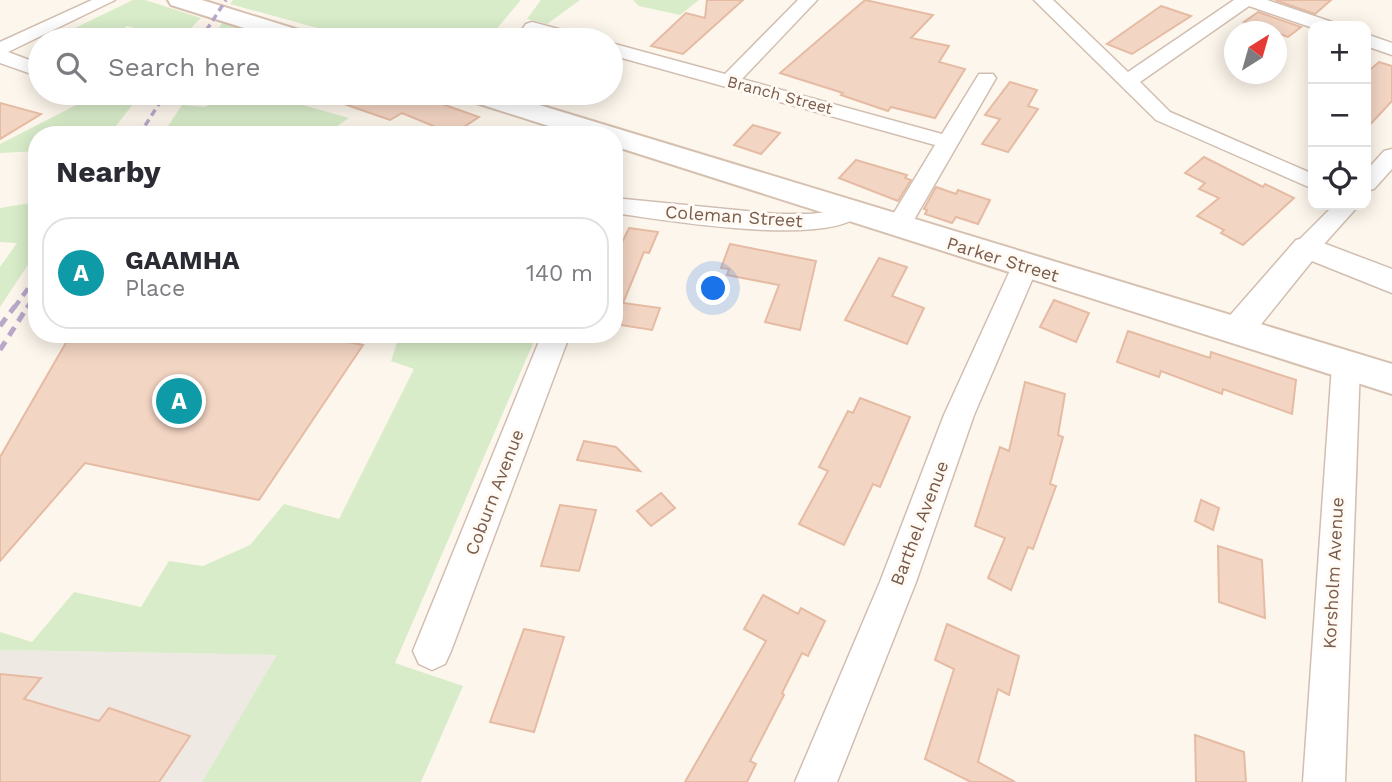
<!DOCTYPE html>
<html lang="en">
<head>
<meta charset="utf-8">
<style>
  :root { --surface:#fff; --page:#f2f2f3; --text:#2b2b33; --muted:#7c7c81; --line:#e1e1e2; --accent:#e76f51 }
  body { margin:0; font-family:"Work Sans",sans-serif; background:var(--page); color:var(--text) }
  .controls { position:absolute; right:21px; top:21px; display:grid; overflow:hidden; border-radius:14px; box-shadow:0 4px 18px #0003 }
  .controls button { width:63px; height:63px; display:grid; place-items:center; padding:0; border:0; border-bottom:2px solid var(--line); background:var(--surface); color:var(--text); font:35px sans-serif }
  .compass { position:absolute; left:1224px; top:21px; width:63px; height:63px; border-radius:50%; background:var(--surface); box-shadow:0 4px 18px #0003; rotate:37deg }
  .you { position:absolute; left:714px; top:289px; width:24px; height:24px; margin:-18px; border:5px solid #fff; border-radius:50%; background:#1a73e8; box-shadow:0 0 0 10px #1a73e833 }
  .badge { display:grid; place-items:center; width:46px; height:46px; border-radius:50%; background:var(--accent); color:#fff; font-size:23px; font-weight:700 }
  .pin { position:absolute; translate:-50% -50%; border:4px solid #fff; box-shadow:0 2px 7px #0006 }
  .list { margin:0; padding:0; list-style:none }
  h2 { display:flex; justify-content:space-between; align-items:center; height:91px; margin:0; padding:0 28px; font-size:30px }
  h2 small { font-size:23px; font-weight:400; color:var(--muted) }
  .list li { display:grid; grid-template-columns:46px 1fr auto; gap:21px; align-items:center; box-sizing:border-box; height:112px; margin:0 14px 14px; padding:0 14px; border:2px solid var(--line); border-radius:28px }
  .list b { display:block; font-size:26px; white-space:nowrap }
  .list p { margin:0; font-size:23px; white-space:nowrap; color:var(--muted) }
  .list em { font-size:23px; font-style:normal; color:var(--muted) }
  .icon { flex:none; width:38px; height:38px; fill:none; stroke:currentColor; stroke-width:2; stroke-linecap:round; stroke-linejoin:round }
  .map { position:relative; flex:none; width:1392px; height:782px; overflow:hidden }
  .search { position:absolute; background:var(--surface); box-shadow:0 4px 18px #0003; left:28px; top:28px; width:595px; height:77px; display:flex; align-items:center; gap:18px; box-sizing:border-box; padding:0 24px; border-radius:38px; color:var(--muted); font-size:26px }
  .panel { position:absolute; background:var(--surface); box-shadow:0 4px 18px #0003; left:28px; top:126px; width:595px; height:217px; border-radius:28px }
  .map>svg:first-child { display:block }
  .industrial { fill:#efe9e4 }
  .green { fill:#d8ecc9 }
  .building { fill:#f3d5c3; stroke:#e6bba3; stroke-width:2 }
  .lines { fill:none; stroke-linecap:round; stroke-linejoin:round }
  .minor-casing { stroke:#d1beb0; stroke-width:3 }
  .tertiary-casing { stroke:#d1beb0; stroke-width:3 }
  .secondary-casing { stroke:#d6c0b0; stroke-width:4 }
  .minor { fill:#fff; fill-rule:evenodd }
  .tertiary { fill:#fff; fill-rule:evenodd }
  .secondary { fill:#fff; fill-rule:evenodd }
  .rail-far2 { stroke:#b9a8c9; stroke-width:3.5; stroke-dasharray:7 4.5; stroke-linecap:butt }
  .rail-far1 { stroke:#b9a8c9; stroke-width:4.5; stroke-dasharray:9 6; stroke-linecap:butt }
  .rail { stroke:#b9a8c9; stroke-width:5; stroke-dasharray:10 7; stroke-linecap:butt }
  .labels { text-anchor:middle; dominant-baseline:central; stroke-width:6; stroke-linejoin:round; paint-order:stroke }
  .far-street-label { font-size:16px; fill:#7a5c4d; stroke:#fffaf3 }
  .street-label { font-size:18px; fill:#7a5c4d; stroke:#fffaf3 }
</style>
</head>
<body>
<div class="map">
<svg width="1392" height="782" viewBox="0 0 1392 782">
  <rect width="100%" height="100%" fill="#fdf6ec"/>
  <path class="industrial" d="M0 650 278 655 202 782H0Z"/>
  <g class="green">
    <path d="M133 0H145L201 18 179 40H162L156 34 127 26 111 38 50 40Z"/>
    <path d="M233 0H521L487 40H359C342 32 344 27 321 29L230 4Z"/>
    <path d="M541 0H580L547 24 527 19Z"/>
    <path d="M633 0H699L680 15 639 6Z"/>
    <path d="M222 23 264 35 254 40H212Z"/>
    <path d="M231 93H285L278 98 349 118 324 135H162L182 105 205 107Z"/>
    <path d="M86 100H136L109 135H37V151L0 153V144Z"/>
    <path d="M37 202V251L0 307V267L17 243 0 242V208Z"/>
    <path d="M400 334H537L395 663 463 686 421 782H202L277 655 0 650V632L32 642 74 592 141 607 169 561 203 566 250 545 284 504 339 519 414 369 391 361Z"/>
  </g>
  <g class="building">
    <path d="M707 0H743L683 54 651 46 686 13 705 18Z"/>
    <path d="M865 0 933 15 911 38 949 46 939 62 965 69 935 118 891 107 888 111 841 95 843 93 780 73Z"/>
    <path d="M1275 0H1331L1315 14Z"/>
    <path d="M1161 6 1191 16 1132 54 1107 44Z"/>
    <path d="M1258 12 1301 27 1288 37 1244 22Z"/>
    <path d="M1379 62 1392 66V101L1366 129V73Z"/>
    <path d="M1010 82 1037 90 1028 106 1038 109 1008 152 982 144 1000 119 985 115Z"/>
    <path d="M321 93H434L425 98 479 117 453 134 402 113 390 120 321 96Z"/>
    <path d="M0 103 41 114 0 139Z"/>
    <path d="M753 125 780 133 761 154 734 145Z"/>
    <path d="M1204 157 1263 187 1265 184 1294 198 1243 245 1221 233 1224 230 1197 216 1219 198 1199 189 1205 183 1185 173Z"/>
    <path d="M856 160 907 175 905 178 911 180 898 201 839 178Z"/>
    <path d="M936 187 956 194 958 190 990 200 978 224 956 217 952 223 925 214 927 210 924 209Z"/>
    <path d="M629 228 658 232 649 253 644 252 623 303 660 308 652 330 614 324V259Z"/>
    <path d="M730 244 816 261 800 330 765 322 779 285 727 275 729 269 721 268Z"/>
    <path d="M879 258 907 267 892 296 924 308 907 344 845 320Z"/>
    <path d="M1054 300 1089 313 1076 342 1040 327Z"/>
    <path d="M1128 331 1210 358 1211 352 1296 380 1292 414 1223 389 1222 394 1161 371 1159 377 1117 362Z"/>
    <path d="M71 334H308L363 345 259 500 85 463 0 561V457Z"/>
    <path d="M1025 382 1065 394 1058 435 1063 437 1050 484 1056 486 1033 549 1028 547 1011 590 988 578 1005 538 975 526 1000 447 1009 451Z"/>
    <path d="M860 398 910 417 880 487 873 484 844 545 799 524 828 471 819 467 848 411 853 413Z"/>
    <path d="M584 441 616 447 640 471 577 460Z"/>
    <path d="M661 493 675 508 651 526 637 511Z"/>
    <path d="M1201 500 1219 508 1213 530 1195 521Z"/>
    <path d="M560 505 596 510 579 571 541 566Z"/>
    <path d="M1218 546 1262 560 1265 618 1219 602Z"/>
    <path d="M763 595 798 614 801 608 825 621 808 656 802 653 782 693 784 695 750 761 756 764 747 782H685L766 641 744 629Z"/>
    <path d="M947 624 1019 656 1009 695 998 689 978 762 1015 782H971L925 759 954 669 935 660Z"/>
    <path d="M524 629 564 637 534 732 490 722Z"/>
    <path d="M0 674 41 678 24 699 99 721 109 708 190 736 159 782H0Z"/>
    <path d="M1195 735 1244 752 1246 782H1196Z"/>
  </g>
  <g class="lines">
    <g class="minor-casing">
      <g id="minor">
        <path d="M92 0H115L8 52 40 64V77L0 63V42Z"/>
        <path d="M798 0H817L742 79 942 134 979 74H993L996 78 907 232H889L886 226 935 145 611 55V43L725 74Z"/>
        <path d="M1034 0H1053L1128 72 1234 0H1267L1332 22 1335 26 1313 28 1249 6 1140 82 1170 112 1313 174V189L1156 120Z"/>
        <path d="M532 22 585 36 587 40H557L526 32 523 28 526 24Z"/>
        <path d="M1366 34 1392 43V55L1366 46Z"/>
        <path d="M1392 149V169L1374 189 1366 191V171L1384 151Z"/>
        <path d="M614 198 776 214H809L830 212 851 203 860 206 863 211C837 250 658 219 614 213Z"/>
        <path d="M1334 205H1359L1316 253H1298L1294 247 1298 241Z"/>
        <path d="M1025 257 1034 260 1038 266 974 415 916 582 837 782H795L880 582 944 415 1012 266 1016 260Z"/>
        <path d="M542 334H570L451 651 445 664 432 670 419 664 413 651Z"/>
        <path d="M1346 354 1356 357 1360 365 1345 782H1303L1332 365 1336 357Z"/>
      </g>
    </g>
    <g class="tertiary-casing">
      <path id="tertiary" d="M1307 237 1392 269V293L1312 261 1250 338 1238 341 1226 338 1221 329 1226 320 1296 240Z"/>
    </g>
    <g class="secondary-casing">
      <g id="secondary">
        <path d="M168 0H202L315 35 318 40H282L171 5Z"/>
        <path d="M460 93H500L1392 364V394L614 146V135H577L464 99Z"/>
      </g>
    </g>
    <use href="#minor" class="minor"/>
    <use href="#tertiary" class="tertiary"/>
    <use href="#secondary" class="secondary"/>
    <g class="rail-far2">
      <path d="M200 40 226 0"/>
      <path d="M139 135 166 93"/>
    </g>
    <g class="rail-far1">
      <path d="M14 308 37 276"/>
      <path d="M27 308 37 292"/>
    </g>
    <g class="rail">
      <path d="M0 326 15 306"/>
      <path d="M0 350 28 306"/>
    </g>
  </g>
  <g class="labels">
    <g class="far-street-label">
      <text transform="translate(780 95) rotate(15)">Branch Street</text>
    </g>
    <g class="street-label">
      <text transform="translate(734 216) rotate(4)">Coleman Street</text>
      <text transform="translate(1003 259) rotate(17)">Parker Street</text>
      <text transform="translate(494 492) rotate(-69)">Coburn Avenue</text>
      <text transform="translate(919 523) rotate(-69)">Barthel Avenue</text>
      <text transform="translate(1333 573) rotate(-87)">Korsholm Avenue</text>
    </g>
  </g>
</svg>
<div class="controls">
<button>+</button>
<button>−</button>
<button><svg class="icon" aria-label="locate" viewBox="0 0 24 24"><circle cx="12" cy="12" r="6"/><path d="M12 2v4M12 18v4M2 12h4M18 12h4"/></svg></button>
</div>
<svg class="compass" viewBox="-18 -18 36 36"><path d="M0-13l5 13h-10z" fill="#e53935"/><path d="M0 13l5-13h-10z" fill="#7c7c81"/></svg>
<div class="you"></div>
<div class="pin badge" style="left:179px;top:401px;background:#0f9aa8">A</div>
<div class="search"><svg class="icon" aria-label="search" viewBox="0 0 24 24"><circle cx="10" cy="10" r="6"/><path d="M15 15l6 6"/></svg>Search here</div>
<section class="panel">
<h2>Nearby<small></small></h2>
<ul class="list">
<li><span class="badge" style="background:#0f9aa8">A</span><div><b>GAAMHA</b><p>Place</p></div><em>140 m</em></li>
</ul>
</section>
</div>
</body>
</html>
